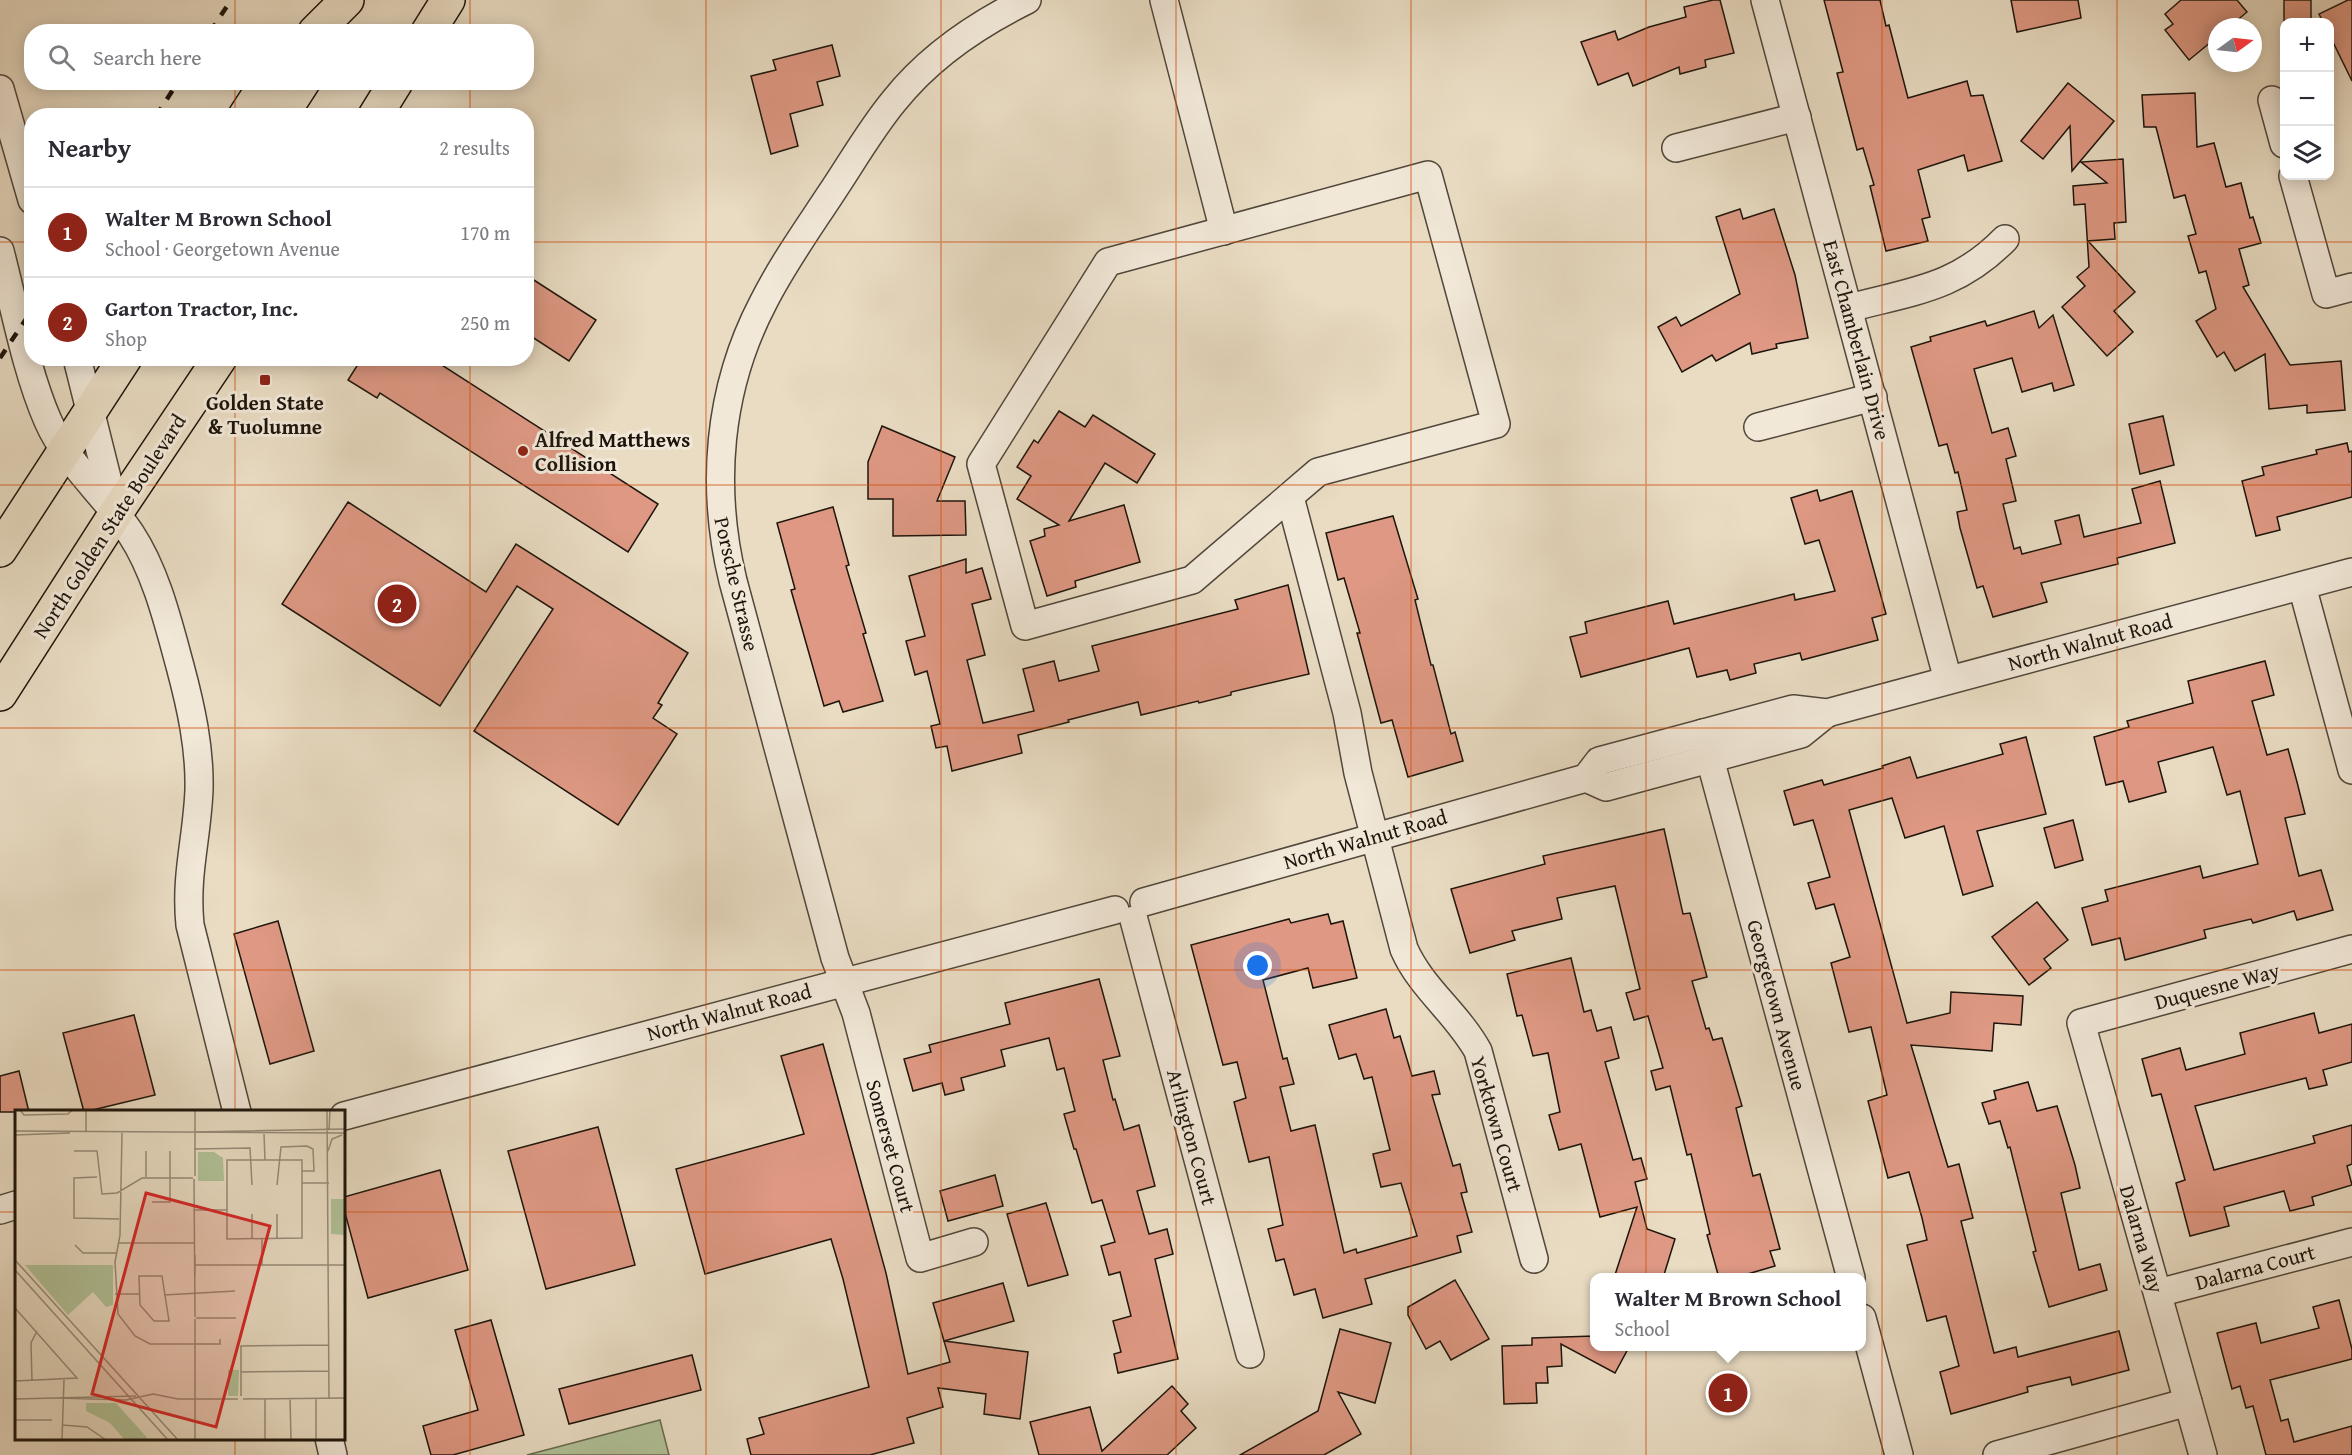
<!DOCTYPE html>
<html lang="en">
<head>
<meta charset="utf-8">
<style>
  :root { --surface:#fff; --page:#f7f7f7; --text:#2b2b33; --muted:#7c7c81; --line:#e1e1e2; --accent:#8f2418 }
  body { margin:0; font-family:"Gentium Book Plus",serif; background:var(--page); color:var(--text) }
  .controls { position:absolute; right:18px; top:18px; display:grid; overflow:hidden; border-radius:12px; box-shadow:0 3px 15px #0003 }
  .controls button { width:54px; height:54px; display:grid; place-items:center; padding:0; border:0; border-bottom:2px solid var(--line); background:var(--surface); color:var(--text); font:30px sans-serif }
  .compass { position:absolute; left:2208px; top:18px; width:54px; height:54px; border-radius:50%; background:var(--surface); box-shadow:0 3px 15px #0003; rotate:75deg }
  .you { position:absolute; left:1258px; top:966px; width:21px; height:21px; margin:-15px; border:4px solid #fff; border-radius:50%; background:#1a73e8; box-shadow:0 0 0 9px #1a73e833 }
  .badge { display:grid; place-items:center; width:39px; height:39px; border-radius:50%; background:var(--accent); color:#fff; font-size:20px; font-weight:700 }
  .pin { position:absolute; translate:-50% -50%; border:3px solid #fff; box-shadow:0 2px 6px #0006 }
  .popup { position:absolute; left:1590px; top:1273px; width:276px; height:78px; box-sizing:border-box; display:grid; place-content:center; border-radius:12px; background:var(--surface); filter:drop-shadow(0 2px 4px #0005); font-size:20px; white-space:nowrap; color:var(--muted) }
  .popup b { font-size:22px; color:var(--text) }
  .popup::after { content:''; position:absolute; left:50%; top:100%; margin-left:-12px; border:12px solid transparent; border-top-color:var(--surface) }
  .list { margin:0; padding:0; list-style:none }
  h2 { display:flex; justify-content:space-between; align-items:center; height:78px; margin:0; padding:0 24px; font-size:26px }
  h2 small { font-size:20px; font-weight:400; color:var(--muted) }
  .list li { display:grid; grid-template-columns:39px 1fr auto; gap:18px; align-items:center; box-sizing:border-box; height:90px; padding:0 24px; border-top:2px solid var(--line) }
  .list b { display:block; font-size:22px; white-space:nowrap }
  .list p { margin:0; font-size:20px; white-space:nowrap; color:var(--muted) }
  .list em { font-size:20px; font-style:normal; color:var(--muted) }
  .icon { flex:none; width:33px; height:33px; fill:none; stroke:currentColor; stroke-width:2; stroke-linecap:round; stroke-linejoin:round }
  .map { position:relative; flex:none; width:2352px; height:1455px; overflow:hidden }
  .search { position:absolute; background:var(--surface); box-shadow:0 3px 15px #0003; left:24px; top:24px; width:510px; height:66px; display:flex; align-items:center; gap:15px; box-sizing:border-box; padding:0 21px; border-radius:24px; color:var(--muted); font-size:22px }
  .panel { position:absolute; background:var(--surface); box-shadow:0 3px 15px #0003; left:24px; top:108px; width:510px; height:258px; border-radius:24px }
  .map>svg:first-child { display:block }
  .green { fill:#b1c298; stroke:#676c52; stroke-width:1.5 }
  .building { fill:#de9883; stroke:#1d150c; stroke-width:1.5 }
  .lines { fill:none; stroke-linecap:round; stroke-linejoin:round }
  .minor-casing { stroke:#50473a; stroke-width:30 }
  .major-casing { stroke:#1d150c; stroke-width:36 }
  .minor { stroke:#f1e8d8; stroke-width:27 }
  .major { stroke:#e9dcc3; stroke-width:33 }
  .rail { stroke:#1d150c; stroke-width:4.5; stroke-dasharray:10 10; stroke-linecap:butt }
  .grid { fill:none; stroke:#d4520c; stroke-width:1.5; stroke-opacity:0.55 }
  .poi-dot { fill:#8f2418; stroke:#f1e8d8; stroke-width:2 }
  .labels { text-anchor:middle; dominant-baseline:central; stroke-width:6; stroke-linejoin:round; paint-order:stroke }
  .street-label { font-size:21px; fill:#1d150c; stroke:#f1e8d8 }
  .poi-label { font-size:21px; font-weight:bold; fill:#1d150c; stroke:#f1e8d8 }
  .inset-road { fill:none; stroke:#978c7a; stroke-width:1.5 }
  .view { fill:#d62828; fill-opacity:0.15; stroke:#d62828; stroke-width:3 }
  .inset-edge { fill:none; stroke:#1d150c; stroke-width:3 }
</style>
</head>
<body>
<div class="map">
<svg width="2352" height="1455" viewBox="0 0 2352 1455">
  <rect width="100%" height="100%" fill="#e9dcc3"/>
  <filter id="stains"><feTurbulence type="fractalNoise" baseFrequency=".00333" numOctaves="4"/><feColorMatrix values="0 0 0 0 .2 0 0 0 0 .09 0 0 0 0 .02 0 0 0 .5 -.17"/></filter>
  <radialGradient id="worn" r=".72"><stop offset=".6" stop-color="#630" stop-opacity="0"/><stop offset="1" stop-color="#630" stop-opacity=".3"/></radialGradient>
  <path class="green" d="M660 1420 669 1455H527Z"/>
  <g class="building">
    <path d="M1713 0H1720L1734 53 1705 60 1706 67 1680 74 1679 67 1633 86 1628 73 1598 85 1581 42 1615 31 1618 40 1649 27 1686 17 1684 7Z"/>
    <path d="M1824 0H1880L1886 26 1889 25 1908 98 1967 81 1971 96 1983 95 2002 161 1968 171 1964 155 1918 170 1930 217 1922 219 1928 241 1886 251 1870 186 1874 185 1863 148 1857 150 1837 73 1843 72Z"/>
    <path d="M2011 0H2078L2081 18 2017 32Z"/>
    <path d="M2181 0H2237L2247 12 2229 27H2217V37L2189 60 2165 30 2173 24 2165 14Z"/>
    <rect x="2284" y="0" width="27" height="21"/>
    <path d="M2348 0H2352V81L2330 36V22H2323L2319 14Z"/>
    <path d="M832 45 840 76 817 82 823 105 790 114 798 146 771 154 751 76 776 70 773 60Z"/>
    <path d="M2068 83 2114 121 2072 171 2070 126 2043 159 2021 141Z"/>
    <path d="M2195 93 2197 147 2214 143 2226 187 2241 183 2250 218 2253 217 2261 243 2239 249 2249 285 2243 287 2290 365 2341 361 2345 410 2307 413V405L2269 409 2265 354 2235 371 2224 352 2217 357 2196 321 2216 309 2206 271 2199 273 2188 236 2196 234 2185 195 2174 198 2156 127H2144L2142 95Z"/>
    <path d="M2123 159 2126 222 2114 223 2115 239 2088 241 2135 292 2114 311 2133 332 2107 356 2062 307 2085 286 2077 277 2089 267 2085 204 2074 205 2073 186 2107 183 2081 162Z"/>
    <path d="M1740 209 1743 219 1774 209 1795 275 1808 338 1776 344 1777 348 1752 354 1750 343 1716 361 1712 355 1682 372 1658 327 1676 317 1681 326 1740 294 1716 217Z"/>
    <path d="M526 275 596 320 569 361 526 333Z"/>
    <path d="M2034 311 2039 328 2053 315 2074 385 2054 391 2052 383 2022 392 2012 358 1974 369 1992 433 2008 428 2016 456 2006 459 2016 501 2003 504 2014 549 2020 547 2022 554 2061 544 2055 521 2079 515 2084 537 2141 523 2132 489 2160 481 2175 543 2117 558 2118 564 2041 583 2047 602 1993 617 1983 586 1977 588 1960 528 1957 512 1967 510 1958 472 1955 473 1947 444 1939 446 1911 347 1931 341 1930 337 1985 321 1987 326Z"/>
    <path d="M362 358H431L658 504 628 552 380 393 377 398 348 380Z"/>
    <path d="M1059 411 1085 427 1093 415 1155 454 1137 483 1105 463 1069 521 1124 505 1140 562 1075 581 1076 587 1047 596 1030 541 1045 536 1044 529 1059 525 1017 499 1031 476 1017 467 1034 440 1038 443Z"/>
    <path d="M2163 416 2174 465 2140 474 2129 424Z"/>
    <path d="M882 426 955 457 937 501H965L966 535 893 536V499H868V462Z"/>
    <path d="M2347 443 2349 452 2352 451V497L2277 517 2280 530 2256 536 2242 481 2264 475 2262 467 2317 454 2316 450Z"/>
    <path d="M1817 490 1820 501 1852 491 1886 614 1872 618 1878 640 1802 660 1800 653 1754 664 1756 673 1730 680 1727 670 1697 677 1689 648 1581 677 1570 637 1587 633 1585 622 1668 601 1674 624 1794 594 1795 600 1835 591 1819 540 1805 544 1791 498Z"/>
    <path d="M348 502 486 592 516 544 688 653 658 703 662 705 653 718 677 734 618 825 474 731 553 609 517 586 440 706 282 604Z"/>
    <path d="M833 507 849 565 846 566 866 633 863 634 883 701 843 712 839 701 824 706 791 590 795 589 777 523Z"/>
    <path d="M1393 516 1418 599 1415 600 1431 665H1433L1451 734 1455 732 1463 761 1408 777 1392 720 1381 723 1357 633H1360L1344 578 1338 580 1326 533Z"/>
    <path d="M966 559V573L982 568 991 599 972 604 985 655 967 660 983 723 1034 711 1023 669 1054 661 1059 681 1099 671 1092 646 1238 609 1235 600 1288 585 1309 674 1231 692V695L1199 703 1198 701 1141 715 1138 702 1068 720 1069 722 1018 735 1022 753 952 771 947 746 936 748 931 726 940 724 927 671 915 675 906 641 925 636 909 576Z"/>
    <path d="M2265 661 2274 695 2252 701 2267 755 2288 749 2297 782 2305 814 2285 818 2299 876 2321 870 2333 910 2297 920 2294 911 2253 923 2251 919 2204 930 2206 938 2125 960 2120 938 2092 945 2082 908 2108 901 2105 890 2200 866 2203 878 2258 864 2240 791 2227 795 2213 747 2158 762 2166 792 2129 802 2123 781 2106 785 2094 737 2129 727 2127 721 2193 703 2188 681Z"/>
    <path d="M2026 737 2046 814 1977 831 1993 886 1963 895 1944 826 1905 838 1892 798 1849 810 1907 1023 1950 1013 1951 992 2023 996 2021 1025 1994 1023 1992 1051 1911 1045 1948 1167 1959 1164 1973 1218 1961 1221 1994 1353 2016 1347 2018 1357 2119 1331 2129 1370 2072 1385 2070 1377 2027 1387 2028 1392 1951 1414 1940 1372 1959 1366 1946 1316 1927 1321 1907 1245 1927 1240 1922 1218 1909 1172 1888 1178 1868 1101 1887 1095 1871 1027 1849 1032 1831 963 1850 957 1834 904 1816 909 1808 883 1830 877 1813 820 1794 825 1784 791 1822 780 1824 785 1883 768 1882 766 1910 757 1917 778 2003 754 2000 744Z"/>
    <path d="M2073 820 2083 860 2055 868 2044 828Z"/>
    <path d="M1664 829 1683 914 1690 913 1707 977 1692 981 1706 1029 1709 1028 1713 1040 1722 1038 1742 1106 1736 1108 1753 1176 1760 1174 1780 1249 1770 1251 1775 1266 1734 1278H1719L1707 1235 1710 1234 1691 1154 1687 1155 1670 1086 1656 1090 1651 1071 1663 1068 1648 1016 1634 1020 1626 993 1640 989 1615 886 1557 898 1562 919 1512 931 1515 940 1470 953 1451 889 1545 864 1543 856Z"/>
    <path d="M2037 902 2068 940 2044 959 2051 968 2029 985 1992 937Z"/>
    <path d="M1328 914 1331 924 1343 921 1357 978 1313 988 1308 968 1263 980 1283 1059 1287 1058 1294 1084 1280 1087 1291 1131 1315 1125 1344 1253 1356 1249 1357 1253 1417 1236 1401 1183 1381 1187 1373 1154 1390 1150 1372 1077 1364 1079 1356 1054 1339 1059 1329 1025 1386 1009 1394 1038 1400 1036 1412 1076 1434 1071 1440 1094 1432 1095 1453 1166 1460 1164 1467 1192 1461 1193 1472 1232 1457 1236 1461 1252 1365 1279 1372 1304 1323 1318 1315 1289 1294 1295 1284 1259 1276 1261 1268 1229 1283 1225 1269 1157 1249 1162 1234 1102 1246 1098 1237 1062 1223 1065 1191 945 1289 919 1291 923Z"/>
    <path d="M278 921 314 1051 270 1064 234 934Z"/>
    <path d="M1571 958 1584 1012 1591 1010 1597 1031 1611 1027 1619 1058 1605 1062 1633 1160 1641 1158 1647 1179 1635 1182 1647 1229 1675 1239 1663 1278H1614L1637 1207 1600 1217 1581 1144 1559 1150 1549 1115 1560 1112 1548 1053 1533 1056 1522 1015 1517 1016 1507 974Z"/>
    <path d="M1099 979 1120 1056 1103 1060 1113 1100 1115 1099 1124 1130 1139 1125 1155 1186 1137 1191 1149 1234 1167 1229 1173 1254 1155 1259 1178 1359 1118 1373 1114 1354 1121 1352 1113 1321 1131 1316 1120 1272 1109 1275 1101 1246 1115 1242 1102 1200 1092 1203 1076 1149H1074L1064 1114 1075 1111 1064 1068 1057 1070 1049 1038 1001 1050 1005 1066 961 1078 964 1090 945 1095 942 1083 913 1091 904 1059 931 1052 929 1045 1010 1024 1005 1003Z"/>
    <path d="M2314 1013 2319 1033 2352 1024V1062L2323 1070 2327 1085 2309 1089 2306 1078 2195 1106 2214 1170 2315 1143 2313 1136 2352 1125V1164L2347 1166 2352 1185 2312 1197 2314 1205 2290 1211 2284 1191 2224 1207 2229 1226 2190 1236 2176 1183 2185 1180 2161 1094 2152 1096 2142 1059 2180 1048 2186 1070 2245 1054 2240 1033Z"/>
    <path d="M134 1015 155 1095 84 1112 63 1033Z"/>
    <path d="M823 1044 886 1273 908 1374 950 1362 944 1341 1028 1352 1020 1419 984 1414 986 1394 938 1388 943 1407 907 1418 914 1443 870 1455H751L747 1439 764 1434 759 1418 869 1387 843 1279 831 1239 705 1274 676 1169 804 1134 781 1056Z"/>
    <path d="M19 1071 29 1112H0V1076Z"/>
    <path d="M2028 1082 2037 1111 2057 1106 2075 1165 2080 1188 2061 1193 2079 1270 2100 1264 2107 1290 2049 1307 2033 1252 2036 1251 2010 1147 2008 1148 2000 1121 1989 1124 1982 1103 1996 1099 1994 1091Z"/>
    <path d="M598 1127 635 1265 546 1289 508 1151Z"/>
    <path d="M440 1170 468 1270 368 1298 344 1209V1197Z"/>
    <path d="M995 1175 1003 1206 948 1221 940 1191Z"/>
    <path d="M1046 1203 1068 1275 1028 1286 1007 1214Z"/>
    <path d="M1455 1280 1489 1339 1451 1360 1440 1341 1426 1349 1408 1315V1307Z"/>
    <path d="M1003 1283 1014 1321 944 1341 933 1303Z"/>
    <path d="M2339 1300 2352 1349V1359L2270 1380 2281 1421 2288 1419 2294 1442 2352 1426V1455H2266L2253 1406 2246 1408 2240 1386 2232 1389 2217 1333 2256 1323 2261 1343 2319 1328 2313 1307Z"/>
    <path d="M491 1320 524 1435 453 1455H431L423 1426 478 1410 455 1330Z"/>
    <path d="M1340 1329 1391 1343 1375 1403 1338 1392 1361 1434 1324 1455H1240L1318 1411Z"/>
    <path d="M1594 1336V1347H1629L1615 1373 1561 1344 1562 1366 1547 1367 1548 1383H1536L1537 1403 1504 1404 1502 1346 1532 1345V1338Z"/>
    <path d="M692 1355 701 1390 569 1424 559 1389Z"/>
    <path d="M1172 1386 1188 1404 1181 1411 1196 1428 1167 1455H1039L1030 1422 1090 1407 1102 1451Z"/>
  </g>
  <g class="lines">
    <g class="minor-casing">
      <g id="minor">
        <path d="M1164 0 1224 231"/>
        <path d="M1765 0 1948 680"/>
        <path d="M0 89 32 200"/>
        <path d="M2272 100 2284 144"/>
        <path d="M1676 148 1797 117"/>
        <path d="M1428 175 1496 424 1318 472 1192 580 1025 626 981 464 1108 262Z"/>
        <path d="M2293 176 2326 294 2352 287"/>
        <path d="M0 251C14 305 26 371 48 421 67 464 105 495 131 534 156 572 168 622 180 666 191 707 200 748 199 790 197 839 185 875 190 925L237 1112"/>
        <path d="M1849 308C1913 291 1957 288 2005 239"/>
        <path d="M77 358 114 506"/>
        <path d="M1758 427 1873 397"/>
        <path d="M1290 497 1347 713 1358 773 1404 949C1421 988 1457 1013 1478 1051L1534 1259"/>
        <path d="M2302 586 2352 770"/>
        <path d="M1703 733 1851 1278"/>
        <path d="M1586 778 1606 787 1801 734 1827 713"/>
        <path d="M1144 902 1586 778 1599 761 1793 709 1827 713 2352 572"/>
        <path d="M1134 920 1250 1354"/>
        <path d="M344 1116 1115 910"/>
        <path d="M0 1210 16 1205"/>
        <path d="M974 1242 920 1258 856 1013 835 958 733 581C710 487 718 389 763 303 782 265 807 230 830 195 851 164 870 130 894 101 929 57 976 25 1027 0"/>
        <path d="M2158 1293 2352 1242"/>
        <path d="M1862 1318 1899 1455"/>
        <path d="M329 1438 333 1455"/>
        <path d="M1997 1455 2188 1402"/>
        <path d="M2203 1455 2081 1023 2352 949"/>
      </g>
    </g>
    <g class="major-casing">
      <g id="major">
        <path d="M315 32 347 0"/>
        <path d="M428 32 448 0"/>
        <path d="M245 116 267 82"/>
        <path d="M281 116 303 82"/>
        <path d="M375 116 396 82"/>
        <path d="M0 550 125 358"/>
        <path d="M0 694 116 513 220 358"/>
      </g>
    </g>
    <use href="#minor" class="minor"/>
    <use href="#major" class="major"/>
    <g class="rail">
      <path d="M210 32 231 0"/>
      <path d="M156 116 178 82"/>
      <path d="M0 358 32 310"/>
    </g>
  </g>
  <path class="grid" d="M235 0V32M470 0V32M706 0V1455M941 0V1455M1176 0V1455M1411 0V1455M1646 0V1455M1882 0V1455M2117 0V1455M235 82V116M470 82V116M0 242H32M526 242H2352M235 358V1112M470 358V1455M0 485H2352M0 728H2352M0 970H2352M0 1212H16M344 1212H2352M235 1438V1455"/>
  <g class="poi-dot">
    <rect x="259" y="374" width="12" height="12" rx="3"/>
    <circle cx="523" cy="451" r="6"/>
  </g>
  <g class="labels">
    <g class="street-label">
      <text transform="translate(1857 340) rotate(75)">East Chamberlain Drive</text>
      <text transform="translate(109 526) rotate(-57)">North Golden State Boulevard</text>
      <text transform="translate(737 584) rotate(77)">Porsche Strasse</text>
      <text transform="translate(2090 642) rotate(-15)">North Walnut Road</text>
      <text transform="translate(1365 839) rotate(-16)">North Walnut Road</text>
      <text transform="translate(2217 986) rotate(-15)">Duquesne Way</text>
      <text transform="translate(1777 1005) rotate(75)">Georgetown Avenue</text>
      <text transform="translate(729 1012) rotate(-15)">North Walnut Road</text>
      <text transform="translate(1497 1124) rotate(74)">Yorktown Court</text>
      <text transform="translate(1192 1137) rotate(75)">Arlington Court</text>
      <text transform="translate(891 1146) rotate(75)">Somerset Court</text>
      <text transform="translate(2142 1239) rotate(74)">Dalarna Way</text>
      <text transform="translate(2255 1267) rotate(-15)">Dalarna Court</text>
    </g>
    <g class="poi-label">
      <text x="265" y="402">Golden State<tspan x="265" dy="24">&amp; Tuolumne</tspan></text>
      <text x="535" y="439" text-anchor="start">Alfred Matthews<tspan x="535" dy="24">Collision</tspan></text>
    </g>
  </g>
  <g transform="translate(15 1110)">
    <rect width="330" height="330" fill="#e9dcc3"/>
    <path d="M183 42H199L208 48 209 71H183ZM316 89H330V125L316 124ZM10 155H98V195L91 197 78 182 53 205ZM213 260H224L223 286H213ZM71 293H101L134 330H110L95 313 71 301Z" fill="#b1c298"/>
    <path class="inset-road" d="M5 0 9 5 53 4 57 0M71 0V21M312 0 314 288M314 20 315 0M0 21 330 23M179 22 330 19M107 23 105 125 100 152 103 204 120 226 135 234H205V229M249 24 250 50M0 25 55 23M179 39 235 38 237 75M59 41H82L87 84 102 83 127 68H178M313 41 317 29 327 25M212 50H287V128L212 129ZM180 66V0M82 67 59 68V108L104 109M131 67V41M179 69 180 207M287 73H314M262 75 266 37 292 36 298 39 299 61H287M137 92H155V41M180 100H212M237 129V104M247 129V155M262 129V104M103 133H180M60 135 68 143H101M0 150 163 330M179 155H330M0 160 153 330M124 166H147L154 211H139L125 195ZM180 166V145M100 184H125M149 185 220 181M0 198 62 268 0 271M181 208H221M180 209V330M226 262 314 261M17 271 16 233 22 221M226 286V236L314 235M42 288 111 290 138 284 163 289H223M275 288 276 330M0 289 121 286M228 289 330 288M250 289V330M0 310H37M47 315 72 317 91 330M47 330 49 270M301 330V288"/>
    <path class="view" d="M131 83 255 116 201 317 77 284Z"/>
    <rect width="330" height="330" class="inset-edge"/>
  </g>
  <rect width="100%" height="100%" filter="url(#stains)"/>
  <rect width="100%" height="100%" fill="url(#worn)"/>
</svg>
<div class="controls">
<button>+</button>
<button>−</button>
<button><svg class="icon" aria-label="layers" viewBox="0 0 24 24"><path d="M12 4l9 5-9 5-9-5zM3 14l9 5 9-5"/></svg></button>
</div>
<svg class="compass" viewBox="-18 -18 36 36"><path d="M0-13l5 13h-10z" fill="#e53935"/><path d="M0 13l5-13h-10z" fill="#7c7c81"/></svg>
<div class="you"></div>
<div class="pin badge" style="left:1728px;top:1393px">1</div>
<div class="popup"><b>Walter M Brown School</b>School</div>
<div class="pin badge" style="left:397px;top:604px">2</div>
<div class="search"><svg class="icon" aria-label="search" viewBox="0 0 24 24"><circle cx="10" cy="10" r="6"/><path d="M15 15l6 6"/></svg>Search here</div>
<section class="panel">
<h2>Nearby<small>2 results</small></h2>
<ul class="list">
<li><span class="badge">1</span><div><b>Walter M Brown School</b><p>School · Georgetown Avenue</p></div><em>170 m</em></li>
<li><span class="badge">2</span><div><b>Garton Tractor, Inc.</b><p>Shop</p></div><em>250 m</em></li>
</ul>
</section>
</div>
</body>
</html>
